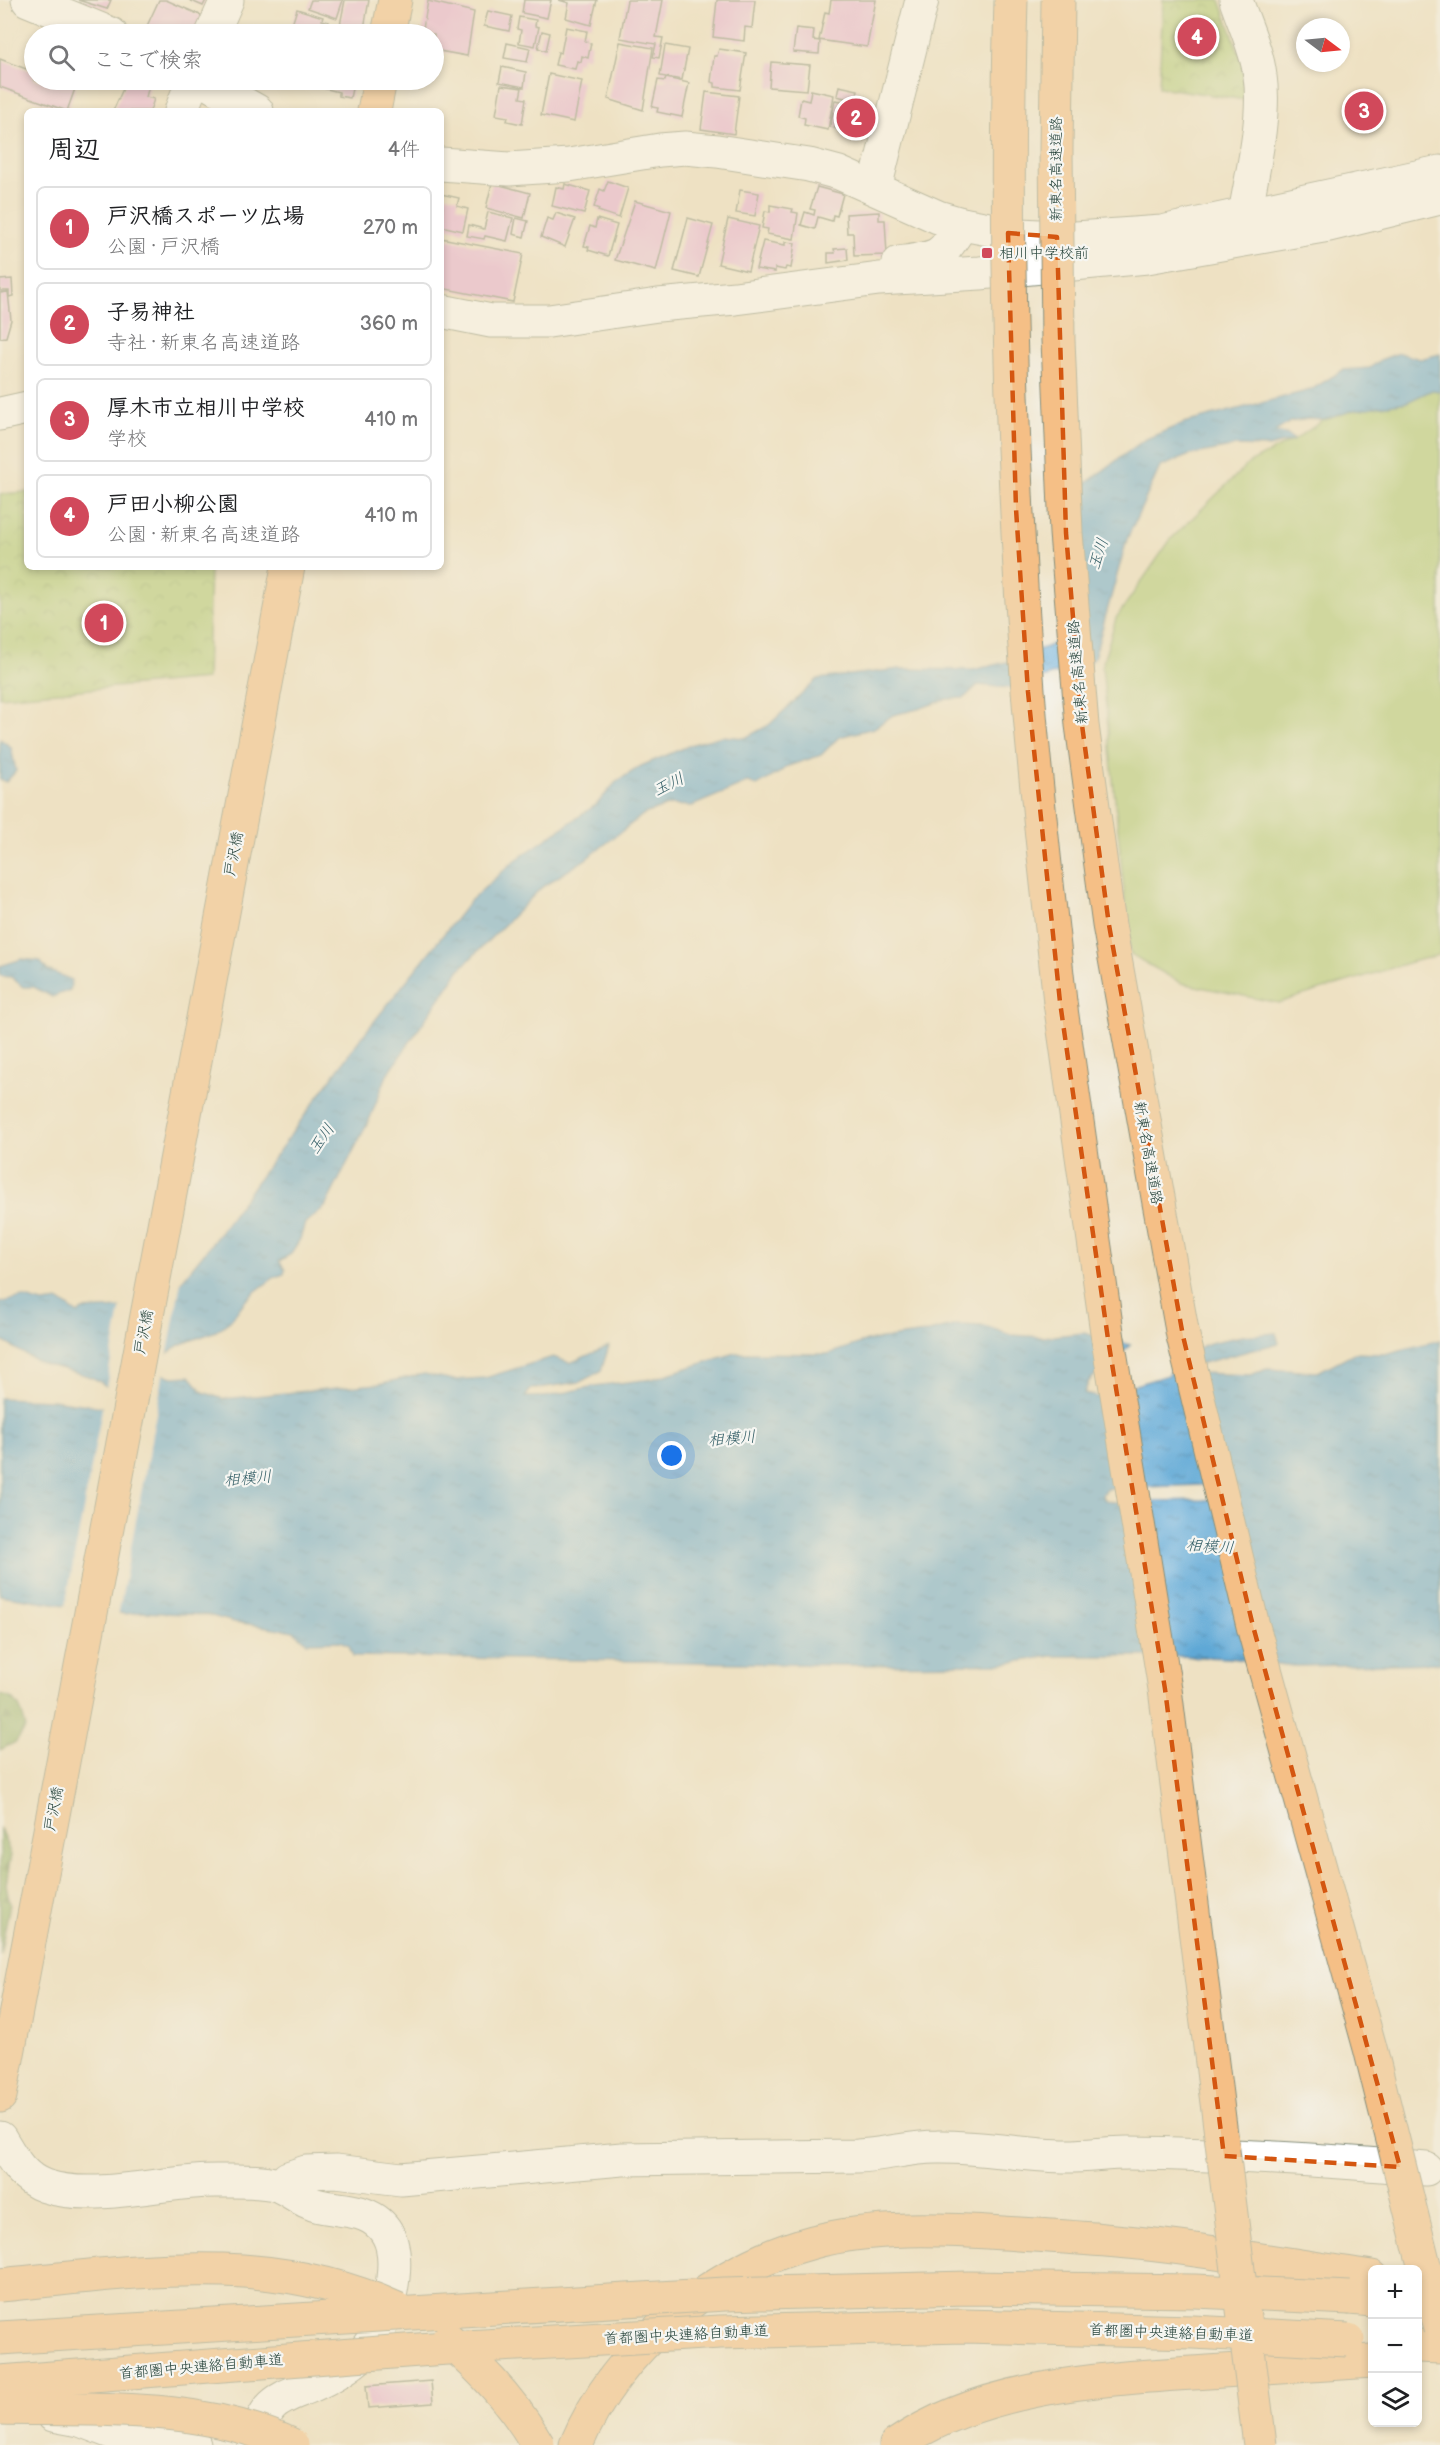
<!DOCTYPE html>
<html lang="ja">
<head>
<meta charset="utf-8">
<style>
  :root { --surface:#fff; --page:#f2f2f2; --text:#202124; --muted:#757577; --line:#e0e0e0; --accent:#d1495b }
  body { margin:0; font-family:"Balsamiq Sans","Klee One",sans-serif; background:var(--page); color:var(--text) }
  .controls { position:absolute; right:18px; bottom:18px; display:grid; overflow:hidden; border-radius:9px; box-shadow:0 3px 9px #0003 }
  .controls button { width:54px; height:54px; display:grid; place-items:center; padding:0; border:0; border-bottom:2px solid var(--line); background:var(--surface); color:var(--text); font:30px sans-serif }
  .compass { position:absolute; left:1296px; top:18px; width:54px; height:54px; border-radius:50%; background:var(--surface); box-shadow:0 3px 9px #0003; rotate:106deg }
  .you { position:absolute; left:672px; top:1456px; width:21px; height:21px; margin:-15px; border:4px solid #fff; border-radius:50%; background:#1a73e8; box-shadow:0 0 0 9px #1a73e833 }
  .badge { display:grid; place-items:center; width:39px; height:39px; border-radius:50%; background:var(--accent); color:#fff; font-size:20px; font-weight:700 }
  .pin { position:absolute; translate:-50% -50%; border:3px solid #fff; box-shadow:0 2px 6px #0006 }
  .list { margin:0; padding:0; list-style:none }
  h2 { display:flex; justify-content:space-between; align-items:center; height:78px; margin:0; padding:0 24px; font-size:26px }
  h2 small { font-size:20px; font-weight:400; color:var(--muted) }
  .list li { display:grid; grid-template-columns:39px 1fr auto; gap:18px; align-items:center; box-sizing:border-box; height:84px; margin:0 12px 12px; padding:0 12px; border:2px solid var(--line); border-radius:9px }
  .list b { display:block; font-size:22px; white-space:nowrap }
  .list p { margin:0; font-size:20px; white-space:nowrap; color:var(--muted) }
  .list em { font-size:20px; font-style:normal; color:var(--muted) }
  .icon { flex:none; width:33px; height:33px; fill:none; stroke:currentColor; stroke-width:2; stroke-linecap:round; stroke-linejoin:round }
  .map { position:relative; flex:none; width:1440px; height:2445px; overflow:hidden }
  .search { position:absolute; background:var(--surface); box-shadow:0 3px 9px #0003; left:24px; top:24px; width:420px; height:66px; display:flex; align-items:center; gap:15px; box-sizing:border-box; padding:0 21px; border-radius:33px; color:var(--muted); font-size:22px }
  .panel { position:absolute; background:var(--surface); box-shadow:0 3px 9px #0003; left:24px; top:108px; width:420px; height:462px; border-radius:9px }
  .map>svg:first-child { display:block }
  .grass { fill:#abcb72; stroke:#658453; stroke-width:1.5 }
  .forest { fill:url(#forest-firs); stroke:#54764c; stroke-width:1.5 }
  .park { fill:url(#park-crowns); stroke:#658453; stroke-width:1.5 }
  .water { fill:url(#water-ripples); stroke:#3f7285; stroke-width:1.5; fill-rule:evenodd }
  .pier { fill:#eee1c3 }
  .building { fill:#e7abd8 }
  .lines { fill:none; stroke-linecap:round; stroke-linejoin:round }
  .minor-casing { stroke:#868f7c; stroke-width:35 }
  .major-casing { stroke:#868f7c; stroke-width:35 }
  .highway-casing { stroke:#868f7c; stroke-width:35 }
  .minor { stroke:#fff; stroke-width:33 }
  .major { stroke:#f5bf86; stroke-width:33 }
  .highway { stroke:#f5bf86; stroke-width:33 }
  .highway-bridge-casing { stroke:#868f7c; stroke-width:35; stroke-linecap:butt }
  .highway-bridge { stroke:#f5bf86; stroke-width:33 }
  .marked { fill:none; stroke:#d45610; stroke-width:4.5; stroke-dasharray:12 8; stroke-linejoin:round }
  .poi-dot { fill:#d1495b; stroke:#f6f6f2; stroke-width:2 }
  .labels { text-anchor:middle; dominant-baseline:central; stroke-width:4.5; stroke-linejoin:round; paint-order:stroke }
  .street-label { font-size:15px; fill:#1f3d34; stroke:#f6f6f2 }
  .poi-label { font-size:15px; fill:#1f3d34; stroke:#f6f6f2; text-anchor:start }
  .water-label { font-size:16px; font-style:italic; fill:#325d65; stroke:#f6f6f2 }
</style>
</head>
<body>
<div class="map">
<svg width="1440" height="2445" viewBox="0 0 1440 2445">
  <defs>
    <pattern id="forest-firs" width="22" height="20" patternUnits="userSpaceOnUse" patternTransform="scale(1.5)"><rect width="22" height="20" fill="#88af64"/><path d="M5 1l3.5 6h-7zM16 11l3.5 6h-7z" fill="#6f9053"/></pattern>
    <pattern id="park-crowns" width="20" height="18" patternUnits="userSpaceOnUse" patternTransform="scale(1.5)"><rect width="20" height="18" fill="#abcb72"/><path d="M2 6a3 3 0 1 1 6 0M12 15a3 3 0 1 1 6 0" fill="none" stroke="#8ba65e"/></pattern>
    <pattern id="water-ripples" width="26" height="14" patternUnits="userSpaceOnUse" patternTransform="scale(1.5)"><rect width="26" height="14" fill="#5fa8d6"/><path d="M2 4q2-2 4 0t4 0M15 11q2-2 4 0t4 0" fill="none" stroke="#4e8aae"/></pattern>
  </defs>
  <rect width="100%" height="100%" fill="#f6f6f2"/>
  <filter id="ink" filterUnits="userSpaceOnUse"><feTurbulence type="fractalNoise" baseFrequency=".0167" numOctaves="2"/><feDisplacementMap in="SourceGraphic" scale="12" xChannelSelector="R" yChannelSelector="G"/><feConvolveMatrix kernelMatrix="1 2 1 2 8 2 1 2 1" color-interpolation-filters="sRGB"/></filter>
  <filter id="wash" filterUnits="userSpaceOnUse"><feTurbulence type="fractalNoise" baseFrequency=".008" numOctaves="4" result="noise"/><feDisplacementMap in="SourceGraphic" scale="24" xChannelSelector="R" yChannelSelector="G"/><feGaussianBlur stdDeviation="1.35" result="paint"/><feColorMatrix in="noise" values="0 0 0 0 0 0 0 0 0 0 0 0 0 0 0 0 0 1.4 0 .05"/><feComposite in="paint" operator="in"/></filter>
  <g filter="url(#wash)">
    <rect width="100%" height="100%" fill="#eee1c3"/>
    <path class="grass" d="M1432 390 1440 391V955L1411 962 1278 1003 1181 983 1130 954 1102 666 1116 618 1171 539 1249 463 1294 440 1324 420 1354 410 1407 402Z"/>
    <g class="forest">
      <path d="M0 1695C19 1697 22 1711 26 1728L16 1742 0 1750Z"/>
      <path d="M0 1828 11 1855 6 1884 10 1904 0 1955Z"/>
    </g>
    <g class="park">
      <path d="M1163 0H1220L1242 61 1246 100 1159 87Z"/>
      <path d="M27 492V567H210L207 679 0 697V494Z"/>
    </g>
    <g class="water">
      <path d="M1399 353 1420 359 1440 354V391L1432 390 1407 402 1354 410 1324 420 1308 419 1290 422 1275 432 1289 435 1294 440 1268 447 1236 446 1190 455 1160 467 1127 539 1094 658 1088 663 1010 688 978 685 964 698 947 699 918 709 893 715 874 728 839 737 821 755 788 766 779 773 757 786 749 782 692 806 670 805 644 814 586 859 542 887 460 969 387 1075 370 1118 325 1207 305 1223 300 1239 291 1254 279 1261 285 1270 284 1274 275 1277 256 1291 245 1301 230 1321 216 1331 179 1345 160 1359 162 1374 173 1377 190 1376 203 1392 223 1399 378 1384 424 1374 454 1380 485 1378 553 1357 570 1363 609 1346 601 1371 580 1382 531 1389 525 1397H546L594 1386 652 1379 735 1353 828 1354 867 1341 925 1333 957 1325 985 1326 1011 1335 1042 1337 1084 1333 1130 1345 1089 1381 1084 1393 1097 1397 1168 1375 1177 1358 1209 1343 1242 1336 1276 1333 1279 1343 1199 1364 1198 1373 1250 1375 1267 1369 1318 1372 1354 1353 1385 1354 1440 1340V1663L1294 1666 1230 1658 1178 1656H1052L1002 1664 846 1665 353 1656 349 1645 340 1641 307 1642 294 1631 234 1622 208 1615 141 1612 125 1614 0 1595V1398L52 1400 103 1407 111 1405 115 1396C100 1373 69 1372 45 1364 29 1359 15 1347 0 1340V1303L22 1297 43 1303 60 1301 78 1314 82 1310 122 1308 166 1300 213 1242 357 1043 470 901 513 862 597 804 616 782 641 766 693 744 722 736 745 738 769 725 818 679 900 669 973 670 1007 662 1049 646 1059 640 1082 560 1084 485 1144 440 1184 423 1311 390 1343 370 1370 368 1380 360ZM1233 1484 1237 1485 1240 1494 1236 1497 1203 1500 1111 1502 1103 1499 1102 1494 1105 1490 1111 1488Z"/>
      <path d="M0 739 11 747 16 771 6 782 0 779Z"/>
      <path d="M22 959 40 961 47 970 72 980 70 990 52 997 34 987H23L11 977 0 976V966Z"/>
    </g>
    <path class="pier" d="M182 1275 167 1357 163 1360 164 1370 118 1616 65 1607 103 1404 109 1402 111 1396 106 1388 121 1305 164 1297Z"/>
    <g id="blocks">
      <g class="building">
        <path d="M78 0H111L107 9Z"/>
        <path d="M159 0H166L207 18 200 34H160L146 28Z"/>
        <path d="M189 0H206L203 6Z"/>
        <path d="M311 0H343L337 18 308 8Z"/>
        <path d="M345 0H369L364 29 355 27 354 33 339 30Z"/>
        <path d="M524 0H551L547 18 522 13Z"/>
        <path d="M559 0H597L591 25 566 18 569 3Z"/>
        <path d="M627 0H663L656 37 663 38 659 58 653 57 656 44 620 38Z"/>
        <path d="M717 0H755L752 28 745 27 744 41 713 37Z"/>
        <path d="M831 0H876L867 47 819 40 825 12 829 13Z"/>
        <path d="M428 1 474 12 467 56 434 50V34H422Z"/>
        <path d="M297 9 323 17 322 20 329 22 326 34H289Z"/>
        <path d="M488 11 512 16 509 31 484 26Z"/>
        <path d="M519 17 536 20 535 26 539 27 535 46 519 43 521 30 517 29Z"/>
        <path d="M566 27 587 31 585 42 591 43 588 58 582 56 581 62 577 61 575 69 555 65 558 52 561 53Z"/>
        <path d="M796 28 814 30 813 40 820 41 819 54 793 52Z"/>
        <path d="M542 31 550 33 546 51 538 48Z"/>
        <path d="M620 42 653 48 643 110 608 99Z"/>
        <path d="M507 43 530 48 527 62 504 58Z"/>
        <path d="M665 45 688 49 682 80 660 76Z"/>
        <path d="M719 49 746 53 740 90 715 87V83L711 82 714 56H717Z"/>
        <path d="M0 59 34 72V80H57L76 86 67 111 0 87Z"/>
        <path d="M771 62 810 65 807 90 769 87Z"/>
        <path d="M502 67 526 72 524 87 499 82Z"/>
        <path d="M549 74 582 81 574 122 541 115Z"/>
        <path d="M666 78 689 83 682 117 657 112 658 108 652 107 658 80 665 81Z"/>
        <path d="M127 80 149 86 146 97 154 99 150 111H113Z"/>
        <path d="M324 80H354L350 98 339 96V92L323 88Z"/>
        <path d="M501 85 522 88 520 98 526 99 522 124 507 121 508 117 496 115Z"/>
        <path d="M839 86 858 90 856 101 837 96Z"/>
        <path d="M811 90 834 95 828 130 804 125 805 118 798 116 801 99 809 101Z"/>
        <path d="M706 92 739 96 734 134 701 129Z"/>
        <path d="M835 100 860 104 855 132 830 127Z"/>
        <path d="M608 181 628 188 619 218 598 211 599 209 594 207 600 189 604 191Z"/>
        <path d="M492 183 530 193 524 218 486 208Z"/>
        <path d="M565 184 590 191 584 214 552 206 556 187 564 189Z"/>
        <path d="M817 187 843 194 837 216 833 215 832 221 818 217 815 229 801 225 805 212 814 215 815 210 810 209Z"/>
        <path d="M740 190 759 193 755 216 736 213Z"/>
        <path d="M441 194 459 198 457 206 468 209 463 231 441 226 443 207H441Z"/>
        <path d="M635 201 671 211 656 271 615 260Z"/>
        <path d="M770 205 793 209 792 212 798 213 794 239 767 234 768 229 762 228 765 211 770 212Z"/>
        <path d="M488 212 513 218 507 241 485 236 484 239 467 236 469 225 484 229Z"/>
        <path d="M879 212V220H885L887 255 854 256 853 233H847L846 214Z"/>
        <path d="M556 213 575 219 565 247 541 237 547 218 553 220Z"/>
        <path d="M516 218 528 221 524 237 513 234Z"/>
        <path d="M688 218 713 225 699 277 674 271Z"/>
        <path d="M597 219 617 225 608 256 588 250 589 247 584 246 590 226 595 228Z"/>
        <path d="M728 219 759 226 748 271 718 264Z"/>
        <path d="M441 238 523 254 513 302 441 288Z"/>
        <path d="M763 241 785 245V242L795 243 791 268 786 267 785 270 775 268V272L756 269Z"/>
        <path d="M847 248 848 260 828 263V253H835L834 249Z"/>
        <path d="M12 279 13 296 9 297V291H0V280Z"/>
        <path d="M8 292 11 320 6 337 0 338V293Z"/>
        <path d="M431 2381 433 2403 368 2408 366 2386Z"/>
      </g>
    </g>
  </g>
  <g filter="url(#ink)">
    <use href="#blocks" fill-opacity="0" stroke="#868f7c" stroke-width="1.5"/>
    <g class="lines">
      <g class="minor-casing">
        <g id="minor">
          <path d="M28 0 111 34"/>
          <path d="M1236 0C1244 24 1257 50 1260 76 1266 117 1252 173 1245 214"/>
          <path d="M212 34 227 0"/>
          <path d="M202 80 257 111"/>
          <path d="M181 111 193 80"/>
          <path d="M441 164 509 169 569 165 660 150 685 148 717 151 809 165 839 173 938 217 962 224 1021 235 1076 238 1162 232 1440 172"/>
          <path d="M875 188 922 0"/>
          <path d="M899 263C939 257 940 259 962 224"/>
          <path d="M441 311 491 321H549L658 305 735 298 879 279 980 273 1147 257 1329 225 1440 198"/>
          <path d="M0 414 27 408"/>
          <path d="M0 2138C12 2158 22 2178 45 2186 97 2203 167 2179 221 2181 237 2181 267 2180 280 2186 294 2193 305 2203 320 2206 333 2209 347 2209 360 2213 399 2225 397 2263 390 2296 379 2349 353 2368 306 2388 294 2393 278 2398 270 2408 262 2417 257 2433 254 2445"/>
          <path d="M282 2187 288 2178 306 2172 336 2171 401 2179 622 2159 857 2156C884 2155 909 2147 937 2147 981 2146 1024 2156 1068 2156 1088 2156 1108 2153 1127 2153 1227 2154 1327 2160 1426 2169"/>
          <path d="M53 2415 80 2420 129 2439 194 2445"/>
        </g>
      </g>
      <g class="major-casing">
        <g id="major">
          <path d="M388 34 395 0"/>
          <path d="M374 111 380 80"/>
          <path d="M0 2096 288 567"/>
        </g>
      </g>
      <g class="highway-casing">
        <g id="highway">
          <path d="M1060 1002 1108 1339"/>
          <path d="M1350 2298 1372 2300"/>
          <path d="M1418 2346 1440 2347"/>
          <path d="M576 2445C617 2348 712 2269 813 2242 874 2226 941 2229 1003 2233 1069 2237 1136 2241 1202 2251 1259 2259 1316 2269 1372 2277"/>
          <path d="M896 2445C985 2384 1104 2379 1208 2372 1263 2368 1318 2365 1372 2361"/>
        </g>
      </g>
      <use href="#minor" class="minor"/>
      <use href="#major" class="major"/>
      <use href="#highway" class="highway"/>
      <g class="highway-bridge-casing">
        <g id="highway-bridge">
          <path d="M1011 0C1004 230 1011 461 1028 690 1036 794 1049 898 1060 1002"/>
          <path d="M1058 0 1056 149 1058 340 1066 533 1082 725 1109 925 1183 1336 1253 1626 1370 2048 1440 2329"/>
          <path d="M1108 1339 1165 1689 1260 2445"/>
          <path d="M0 2285C137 2272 266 2249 397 2309"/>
          <path d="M0 2338 725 2294 968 2288 1195 2291 1350 2298"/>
          <path d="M448 2340C484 2371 515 2404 538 2445"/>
          <path d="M0 2382 432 2349 720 2332 963 2326 1193 2332 1348 2340"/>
          <path d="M0 2408C97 2410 202 2403 292 2445"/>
        </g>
      </g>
      <use href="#highway-bridge" class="highway-bridge"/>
    </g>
  </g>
  <path d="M0 0H1440V2445H0ZM1008 233 1057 237 1066 533 1082 725 1109 925 1183 1336 1253 1626 1400 2167 1224 2156 1165 1689 1108 1339 1060 1002 1028 692 1016 509Z" fill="#eee1c3" fill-opacity=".55" fill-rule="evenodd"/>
  <path class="marked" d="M1008 233 1057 237 1066 533 1082 725 1109 925 1183 1336 1253 1626 1400 2167 1224 2156 1165 1689 1108 1339 1060 1002 1028 692 1016 509Z"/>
  <rect class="poi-dot" x="981" y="247" width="12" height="12" rx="3"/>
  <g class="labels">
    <g class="street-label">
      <text transform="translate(1056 169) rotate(-90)">新東名高速道路</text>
      <text transform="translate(1078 672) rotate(-95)">新東名高速道路</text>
      <text transform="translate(234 854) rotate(-79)">戸沢橋</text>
      <text transform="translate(1148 1153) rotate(80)">新東名高速道路</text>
      <text transform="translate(144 1332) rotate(-79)">戸沢橋</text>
      <text transform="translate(54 1809) rotate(-79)">戸沢橋</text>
      <text transform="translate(1171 2333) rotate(2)">首都圏中央連絡自動車道</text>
      <text transform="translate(686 2335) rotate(-3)">首都圏中央連絡自動車道</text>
      <text transform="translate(201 2367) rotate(-5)">首都圏中央連絡自動車道</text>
    </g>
    <g class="poi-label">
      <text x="999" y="253">相川中学校前</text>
    </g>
    <g class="water-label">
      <text transform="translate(1099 554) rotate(-72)">玉川</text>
      <text transform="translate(669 785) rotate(-26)">玉川</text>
      <text transform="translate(322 1139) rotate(-55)">玉川</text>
      <text transform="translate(732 1439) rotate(-5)">相模川</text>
      <text transform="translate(248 1479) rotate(-5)">相模川</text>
      <text transform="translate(1210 1547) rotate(4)">相模川</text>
    </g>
  </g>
</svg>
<div class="controls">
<button>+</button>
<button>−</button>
<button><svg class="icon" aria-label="layers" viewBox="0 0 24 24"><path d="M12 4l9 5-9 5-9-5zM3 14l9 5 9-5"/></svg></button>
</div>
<svg class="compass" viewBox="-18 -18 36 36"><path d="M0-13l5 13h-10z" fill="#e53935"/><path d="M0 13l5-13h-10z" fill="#757577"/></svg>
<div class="you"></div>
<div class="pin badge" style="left:104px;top:623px">1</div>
<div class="pin badge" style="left:856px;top:118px">2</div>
<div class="pin badge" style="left:1364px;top:111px">3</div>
<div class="pin badge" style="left:1197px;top:37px">4</div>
<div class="search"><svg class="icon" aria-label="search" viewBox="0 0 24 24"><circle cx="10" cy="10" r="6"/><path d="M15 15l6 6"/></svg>ここで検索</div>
<section class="panel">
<h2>周辺<small>4件</small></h2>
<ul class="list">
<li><span class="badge">1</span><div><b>戸沢橋スポーツ広場</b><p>公園 · 戸沢橋</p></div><em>270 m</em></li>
<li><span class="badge">2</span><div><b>子易神社</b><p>寺社 · 新東名高速道路</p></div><em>360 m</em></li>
<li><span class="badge">3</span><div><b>厚木市立相川中学校</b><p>学校</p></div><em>410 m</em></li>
<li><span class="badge">4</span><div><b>戸田小柳公園</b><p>公園 · 新東名高速道路</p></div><em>410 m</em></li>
</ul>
</section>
</div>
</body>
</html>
